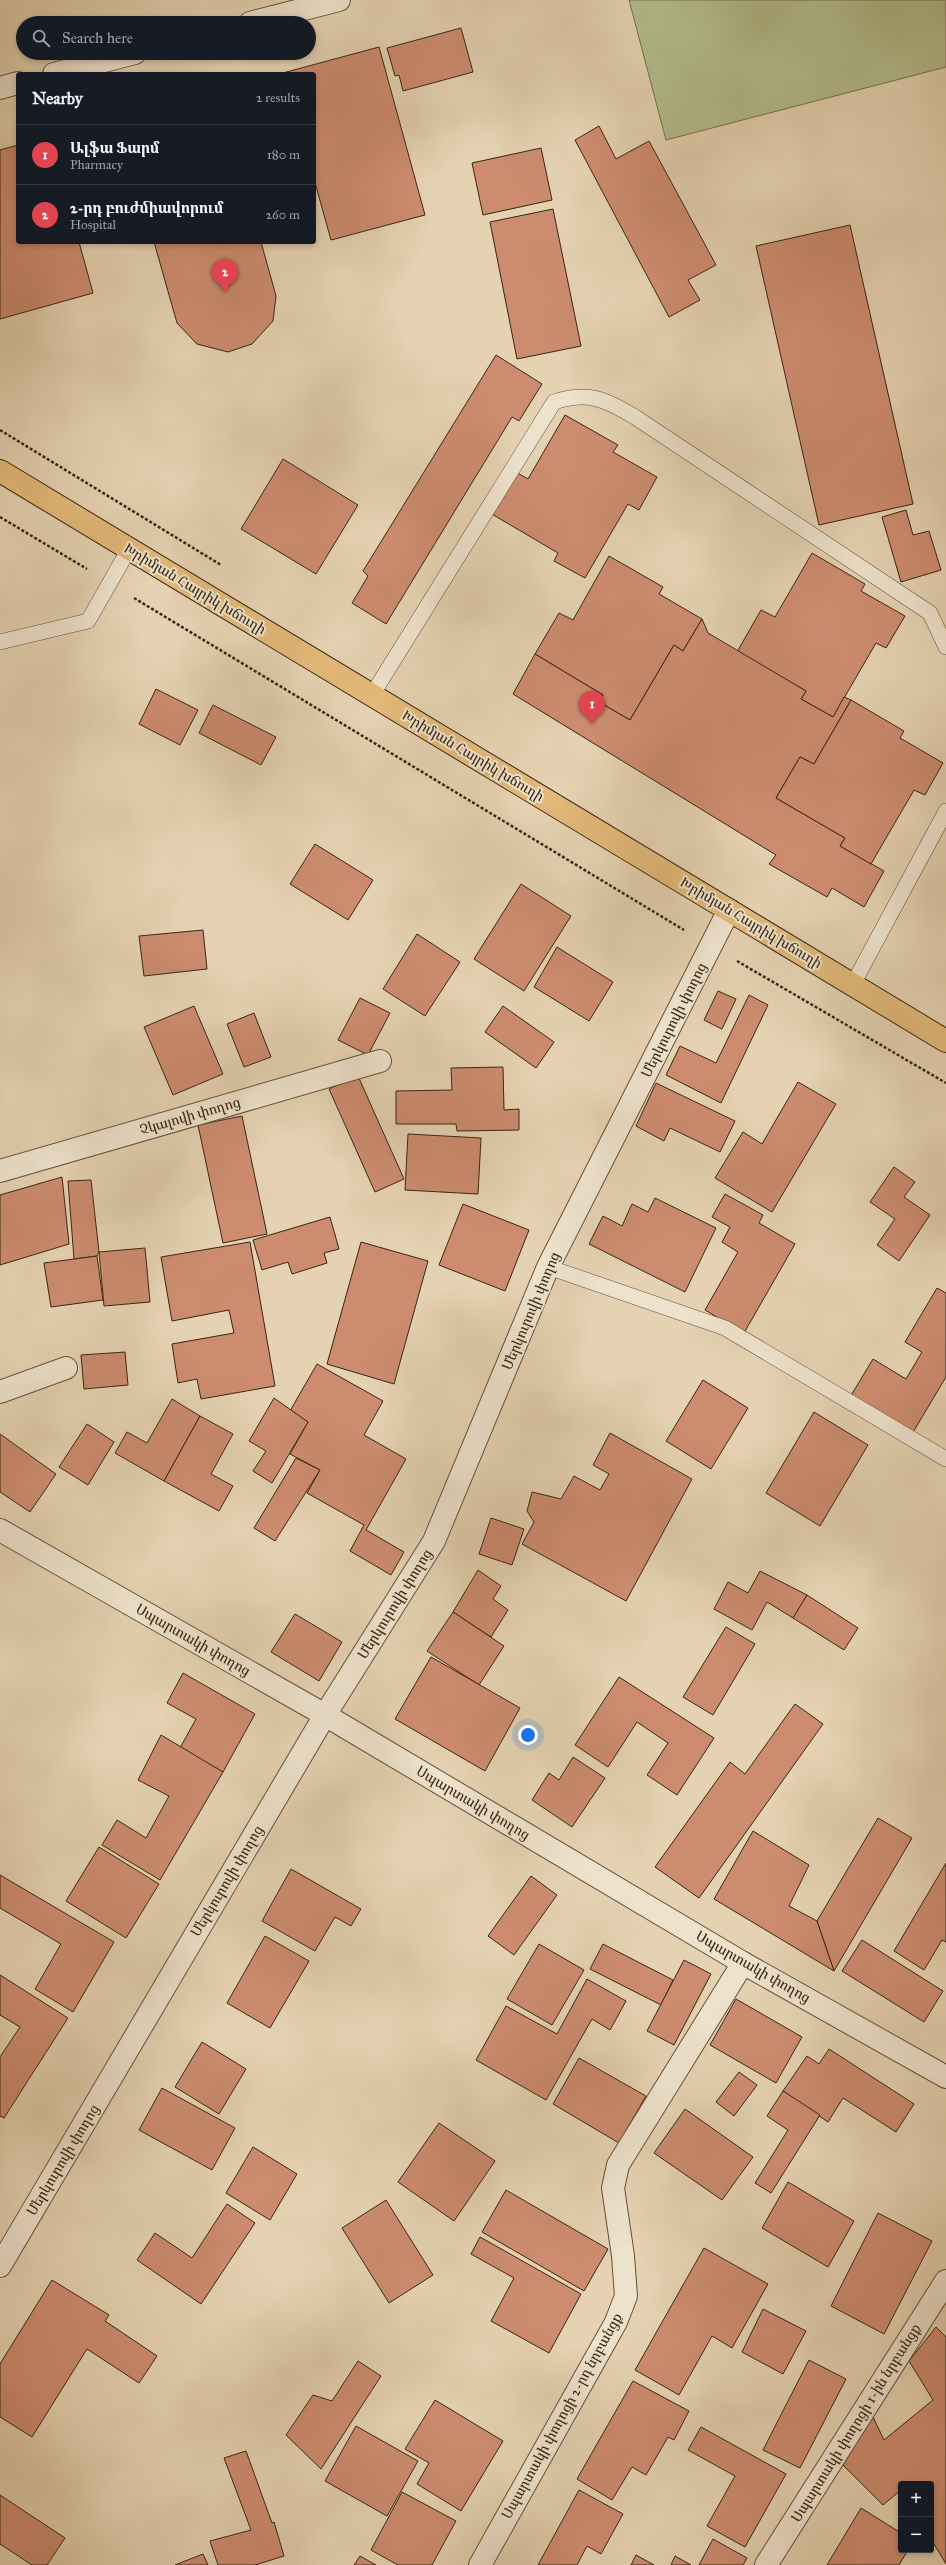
<!DOCTYPE html>
<html lang="en">
<head>
<meta charset="utf-8">
<style>
  :root { --surface:#171b24; --page:#20242c; --text:#f1f3f6; --muted:#9ea1a6; --line:#363941; --accent:#2563eb }
  body { margin:0; font-family:"IM FELL Great Primer","Noto Serif Armenian",serif; background:var(--page); color:var(--text) }
  .controls { position:absolute; right:12px; bottom:12px; display:grid; overflow:hidden; border-radius:4px; box-shadow:0 2px 6px #0003 }
  .controls button { width:36px; height:36px; display:grid; place-items:center; padding:0; border:0; border-bottom:1px solid var(--line); background:var(--surface); color:var(--text); font:20px sans-serif }
  .you { position:absolute; left:528px; top:1735px; width:14px; height:14px; margin:-10px; border:3px solid #fff; border-radius:50%; background:#1a73e8; box-shadow:0 0 0 6px #1a73e833 }
  .badge { display:grid; place-items:center; width:26px; height:26px; border-radius:50%; background:var(--accent); color:#fff; font-size:13px; font-weight:700 }
  .pin { position:absolute; translate:-50% -33px; filter:drop-shadow(0 1px 2px #0008) }
  .pin::after { content:''; position:absolute; top:21px; width:14px; height:12px; background:inherit; clip-path:polygon(0 0,100% 0,50% 100%) }
  .list { margin:0; padding:0; list-style:none }
  h2 { display:flex; justify-content:space-between; align-items:center; height:52px; margin:0; padding:0 16px; font-size:17px }
  h2 small { font-size:13px; font-weight:400; color:var(--muted) }
  .list li { display:grid; grid-template-columns:26px 1fr auto; gap:12px; align-items:center; box-sizing:border-box; height:60px; padding:0 16px; border-top:1px solid var(--line) }
  .list b { display:block; font-size:15px; white-space:nowrap }
  .list p { margin:0; font-size:13px; white-space:nowrap; color:var(--muted) }
  .list em { font-size:13px; font-style:normal; color:var(--muted) }
  .icon { flex:none; width:22px; height:22px; fill:none; stroke:currentColor; stroke-width:2; stroke-linecap:round; stroke-linejoin:round }
  .map { position:relative; flex:none; width:946px; height:2565px; overflow:hidden }
  .search { position:absolute; background:var(--surface); box-shadow:0 2px 6px #0003; left:16px; top:16px; width:300px; height:44px; display:flex; align-items:center; gap:10px; box-sizing:border-box; padding:0 14px; border-radius:22px; color:var(--muted); font-size:15px }
  .panel { position:absolute; background:var(--surface); box-shadow:0 2px 6px #0003; left:16px; top:72px; width:300px; height:172px; border-radius:4px }
  .map>svg:first-child { display:block }
  .green { fill:#b3bc8d; stroke:#76714f }
  .building { fill:#cd8c70; stroke:#382611 }
  .lines { fill:none; stroke-linecap:round; stroke-linejoin:round }
  .service-casing { stroke:#635139; stroke-width:16 }
  .minor-casing { stroke:#635139; stroke-width:24 }
  .trunk-casing { stroke:#382611; stroke-width:24 }
  .path { stroke:#382611; stroke-width:2.5; stroke-dasharray:3 2; stroke-linecap:butt }
  .service { stroke:#eee2cd; stroke-width:15 }
  .minor { stroke:#eee2cd; stroke-width:22 }
  .trunk { stroke:#e2b979; stroke-width:22 }
  .labels { text-anchor:middle; dominant-baseline:central; stroke-width:4; stroke-linejoin:round; paint-order:stroke }
  .street-label { font-size:14px; fill:#382611; stroke:#eee2cd }
</style>
</head>
<body>
<div class="map">
<svg width="946" height="2565" viewBox="0 0 946 2565">
  <rect width="100%" height="100%" fill="#e5d2b2"/>
  <filter id="stains"><feTurbulence type="fractalNoise" baseFrequency=".005" numOctaves="4"/><feColorMatrix values="0 0 0 0 .2 0 0 0 0 .09 0 0 0 0 .02 0 0 0 .5 -.17"/></filter>
  <radialGradient id="worn" r=".72"><stop offset=".6" stop-color="#630" stop-opacity="0"/><stop offset="1" stop-color="#630" stop-opacity=".3"/></radialGradient>
  <path class="green" d="M629 0H946V67L666 140Z"/>
  <g class="building">
    <path d="M461 28 473 72 403 91 399 75 395 76 387 48Z"/>
    <path d="M379 47 425 215 331 240 314 179V74H279Z"/>
    <path d="M599 126 616 159 649 141 716 265 688 280 700 300 669 317 575 140Z"/>
    <path d="M18 145V242H79L93 293 0 319V150Z"/>
    <path d="M541 148 552 200 483 215 472 163Z"/>
    <path d="M553 209 581 346 517 359 490 222Z"/>
    <path d="M850 225 913 504 819 525 756 246Z"/>
    <path d="M154 242H261L276 296 273 321 252 344 228 352 197 344 177 323Z"/>
    <path d="M496 355 542 384 519 421 512 417 386 624 352 603 368 576 363 571Z"/>
    <path d="M565 415 618 445 613 452 657 477 639 510 628 504 585 578 554 561 558 553 490 513 514 471 528 479Z"/>
    <path d="M283 459 358 505 316 574 241 529Z"/>
    <path d="M906 510 913 535 929 531 941 570 901 582 882 517Z"/>
    <path d="M812 553 865 584 861 591 905 616 886 648 876 643 833 717 801 699 806 691 737 652 761 610 775 617Z"/>
    <path d="M609 556 663 587 659 594 702 619 683 651 674 645 630 720 599 702 603 695 535 654 559 613 573 620Z"/>
    <path d="M702 619 708 633 806 691 801 699 833 717 844 697 851 700 814 764 800 757 776 798 845 838 840 846 884 871 864 907 832 888 827 897 769 864 776 855 513 694 535 654 603 695 599 702 630 720 674 645 683 651Z"/>
    <path d="M156 689 198 710 180 745 139 724Z"/>
    <path d="M851 700 904 731 900 738 943 763 925 795 914 790 871 864 840 846 845 838 776 798 800 757 814 764Z"/>
    <path d="M213 705 276 737 261 765 199 733Z"/>
    <path d="M315 844 373 880 348 920 290 884Z"/>
    <path d="M521 884 571 916 524 991 474 959Z"/>
    <path d="M203 930 207 969 144 976 139 936Z"/>
    <path d="M417 934 460 962 425 1016 383 989Z"/>
    <path d="M557 947 613 982 589 1021 534 987Z"/>
    <path d="M718 991 736 999 722 1029 704 1020Z"/>
    <path d="M749 995 768 1005 721 1103 666 1075 680 1046 716 1063Z"/>
    <path d="M360 998 390 1013 368 1055 338 1040Z"/>
    <path d="M194 1006 223 1074 173 1095 144 1027Z"/>
    <path d="M503 1006 554 1042 536 1068 485 1032Z"/>
    <path d="M254 1013 271 1057 244 1067 227 1024Z"/>
    <path d="M503 1067 504 1110 519 1109V1130L457 1131 456 1124H396V1091L452 1090 451 1068Z"/>
    <path d="M358 1076 404 1179 375 1192 329 1089Z"/>
    <path d="M798 1082 836 1104 772 1212 715 1178 743 1132 762 1144Z"/>
    <path d="M656 1083 735 1121 720 1152 670 1128 664 1141 636 1126Z"/>
    <path d="M242 1116 267 1234 223 1243 198 1125Z"/>
    <path d="M408 1134 481 1138 478 1194 405 1190Z"/>
    <path d="M894 1167 915 1182 904 1197 930 1215 899 1261 877 1245 895 1219 870 1202Z"/>
    <path d="M62 1177 69 1244 0 1265V1195Z"/>
    <path d="M91 1180 99 1252 97 1256 74 1259 68 1181Z"/>
    <path d="M725 1194 763 1215 759 1223 795 1244 744 1333 705 1310 738 1252 722 1242 730 1227 712 1217Z"/>
    <path d="M655 1198 716 1228 685 1292 589 1244 603 1216 622 1226 632 1204 648 1212Z"/>
    <path d="M463 1204 529 1230 505 1291 439 1265Z"/>
    <path d="M330 1217 339 1249 324 1253 327 1263 292 1274 288 1262 262 1270 253 1240Z"/>
    <path d="M250 1242 275 1386 201 1399 197 1379 178 1383 172 1344 234 1333 229 1310 172 1321 161 1257Z"/>
    <path d="M361 1242 428 1261 394 1384 327 1364Z"/>
    <path d="M145 1248 150 1302 104 1306 99 1252Z"/>
    <path d="M97 1256 103 1300 51 1307 44 1263Z"/>
    <path d="M937 1288 946 1293V1377L912 1434 850 1397 873 1359 906 1379 922 1352 905 1342Z"/>
    <path d="M125 1352 128 1385 84 1389 81 1355Z"/>
    <path d="M317 1364 383 1401 364 1435 406 1459 366 1530 404 1552 391 1575 350 1551 364 1525 307 1493 320 1470 290 1454 308 1422 290 1411Z"/>
    <path d="M703 1380 748 1408 711 1469 666 1441Z"/>
    <path d="M274 1398 308 1422 272 1483 253 1471 266 1451 249 1441Z"/>
    <path d="M172 1399 200 1416 164 1481 115 1453 127 1432 147 1443Z"/>
    <path d="M814 1412 868 1445 820 1526 766 1493Z"/>
    <path d="M200 1416 233 1434 211 1474 233 1486 219 1511 164 1481Z"/>
    <path d="M87 1424 114 1442 88 1485 59 1467Z"/>
    <path d="M610 1433 692 1479 626 1601 522 1544 534 1522 527 1511 532 1492 561 1499 574 1476 600 1490 609 1474 593 1465Z"/>
    <path d="M0 1434 56 1474 30 1512 0 1492Z"/>
    <path d="M296 1458 320 1470 275 1541 254 1528Z"/>
    <path d="M491 1518 524 1529 512 1565 479 1554Z"/>
    <path d="M478 1570 501 1586 493 1599 508 1610 491 1637 453 1612Z"/>
    <path d="M760 1571 807 1595 793 1618 767 1602 752 1630 714 1609 728 1582 748 1593Z"/>
    <path d="M807 1595 858 1628 844 1650 793 1618Z"/>
    <path d="M453 1612 504 1646 479 1685 427 1651Z"/>
    <path d="M295 1614 342 1642 319 1681 271 1652Z"/>
    <path d="M726 1627 755 1644 713 1715 683 1697Z"/>
    <path d="M431 1657 520 1708 485 1771 395 1719Z"/>
    <path d="M183 1673 255 1714 223 1772 180 1748 196 1719 167 1703Z"/>
    <path d="M619 1677 714 1738 677 1795 647 1775 668 1743 637 1722 608 1767 575 1745Z"/>
    <path d="M795 1704 823 1724 699 1898 655 1867 730 1762 745 1774Z"/>
    <path d="M161 1735 223 1772 160 1880 102 1845 117 1820 146 1838 169 1796 138 1780Z"/>
    <path d="M573 1757 605 1778 572 1827 532 1800 549 1773 559 1780Z"/>
    <path d="M878 1818 912 1838 834 1971 817 1921Z"/>
    <path d="M753 1831 809 1865 789 1906 817 1921 834 1971 714 1899Z"/>
    <path d="M99 1847 159 1884 126 1938 66 1901Z"/>
    <path d="M946 1863V1942L942 1940 924 1970 894 1951Z"/>
    <path d="M291 1869 361 1909 351 1926 335 1917 315 1951 262 1921Z"/>
    <path d="M0 1875 114 1942 73 2012 35 1989 61 1944 0 1908Z"/>
    <path d="M531 1876 557 1895 514 1955 488 1936Z"/>
    <path d="M265 1936 309 1961 270 2028 227 2003Z"/>
    <path d="M862 1940 943 1991 924 2022 842 1971Z"/>
    <path d="M539 1944 584 1970 552 2025 507 1999Z"/>
    <path d="M603 1944 673 1980 661 2005 590 1969Z"/>
    <path d="M684 1960 711 1974 674 2045 647 2031Z"/>
    <path d="M0 1975 68 2018 4 2118 0 2116V2057L20 2027 0 2015Z"/>
    <path d="M587 1979 626 2001 610 2030 592 2019 546 2100 476 2060 506 2006 557 2034Z"/>
    <path d="M736 1999 802 2037 776 2083 710 2045Z"/>
    <path d="M202 2042 246 2069 219 2114 175 2087Z"/>
    <path d="M829 2049 914 2104 896 2132 843 2098 828 2122 783 2091 807 2056 819 2064Z"/>
    <path d="M579 2058 646 2096 619 2143 553 2104Z"/>
    <path d="M739 2072 757 2085 734 2116 716 2102Z"/>
    <path d="M162 2088 235 2128 212 2170 139 2130Z"/>
    <path d="M783 2091 820 2115 771 2193 755 2183 788 2130 767 2116Z"/>
    <path d="M685 2109 753 2157 722 2200 654 2153Z"/>
    <path d="M439 2123 495 2161 454 2221 398 2182Z"/>
    <path d="M253 2147 297 2174 270 2220 226 2193Z"/>
    <path d="M788 2182 854 2221 828 2267 762 2228Z"/>
    <path d="M506 2190 608 2249 584 2291 482 2232Z"/>
    <path d="M386 2200 433 2275 389 2303 342 2228Z"/>
    <path d="M227 2204 255 2223 201 2304 137 2260 155 2233 192 2258Z"/>
    <path d="M878 2213 932 2241 884 2334 831 2306Z"/>
    <path d="M480 2237 581 2294 549 2353 491 2321 514 2278 471 2254Z"/>
    <path d="M704 2248 768 2284 732 2348 712 2336 679 2395 635 2370Z"/>
    <path d="M52 2280 109 2315 105 2321 157 2356 139 2383 87 2349 32 2437 0 2417V2364Z"/>
    <path d="M763 2309 806 2331 783 2374 742 2352Z"/>
    <path d="M936 2327 946 2337V2564L931 2539V2484H901V2490L883 2505 843 2465 872 2415 884 2440 933 2400 909 2361Z"/>
    <path d="M809 2360 846 2379 800 2468 763 2450Z"/>
    <path d="M358 2361 381 2376 321 2469 286 2435 313 2395 332 2401Z"/>
    <path d="M633 2381 689 2411 674 2440 668 2437 646 2475 632 2467 612 2500 577 2479Z"/>
    <path d="M435 2400 503 2441 461 2511 417 2484 429 2463 405 2449Z"/>
    <path d="M356 2426 418 2461 387 2516 325 2481Z"/>
    <path d="M701 2427 786 2474 745 2547 707 2526 735 2476 688 2450Z"/>
    <path d="M246 2451 272 2523 274 2522 284 2556 255 2565H218L210 2541 251 2530 224 2458Z"/>
    <path d="M579 2490 623 2514 601 2554 587 2546 577 2565H538Z"/>
    <path d="M402 2492 456 2521 432 2565H398L371 2550Z"/>
    <path d="M0 2495 65 2538 47 2565H32L0 2544Z"/>
    <path d="M861 2508 901 2533V2550H908L899 2565H827Z"/>
    <path d="M713 2539 747 2558 743 2565H699Z"/>
    <path d="M203 2554 208 2565H175Z"/>
    <path d="M636 2555 654 2565H631Z"/>
    <path d="M360 2556 376 2565H354Z"/>
    <path d="M675 2556 691 2565H671Z"/>
  </g>
  <g class="lines">
    <g class="service-casing">
      <g id="service">
        <path d="M0 642 88 621 129 549"/>
        <path d="M372 695 554 402C588 391 605 399 635 417L930 613 946 647"/>
        <path d="M853 984 946 811"/>
        <path d="M548 1267 725 1328 946 1459"/>
      </g>
    </g>
    <g class="minor-casing">
      <g id="minor">
        <path d="M250 23 339 0"/>
        <path d="M54 74 135 53"/>
        <path d="M0 88 18 83"/>
        <path d="M0 1171 380 1061"/>
        <path d="M0 1392 66 1368"/>
        <path d="M0 1530 325 1715 743 1963 946 2077"/>
        <path d="M0 2266 325 1715 434 1541 548 1267 729 910"/>
        <path d="M480 2565 616 2322 626 2296 623 2256 613 2188 618 2165 743 1963"/>
        <path d="M766 2565 946 2281"/>
      </g>
    </g>
    <g class="trunk-casing">
      <path id="trunk" d="M0 471 946 1041"/>
    </g>
    <g class="path">
      <path d="M0 430 221 565"/>
      <path d="M0 517 87 569"/>
      <path d="M134 598 684 930"/>
      <path d="M737 961 946 1083"/>
    </g>
    <use href="#service" class="service"/>
    <use href="#minor" class="minor"/>
    <use href="#trunk" class="trunk"/>
  </g>
  <g class="labels">
    <g class="street-label">
      <text transform="translate(195 589) rotate(31)">Խրիմյան Հայրիկ խճուղի</text>
      <text transform="translate(473 756) rotate(31)">Խրիմյան Հայրիկ խճուղի</text>
      <text transform="translate(751 923) rotate(31)">Խրիմյան Հայրիկ խճուղի</text>
      <text transform="translate(674 1020) rotate(-63)">Մերկուրովի փողոց</text>
      <text transform="translate(190 1116) rotate(-16)">Չկալովի փողոց</text>
      <text transform="translate(531 1311) rotate(-67)">Մերկուրովի փողոց</text>
      <text transform="translate(395 1604) rotate(-58)">Մերկուրովի փողոց</text>
      <text transform="translate(193 1640) rotate(30)">Սպարտակի փողոց</text>
      <text transform="translate(473 1803) rotate(31)">Սպարտակի փողոց</text>
      <text transform="translate(227 1881) rotate(-59)">Մերկուրովի փողոց</text>
      <text transform="translate(753 1967) rotate(30)">Սպարտակի փողոց</text>
      <text transform="translate(63 2160) rotate(-59)">Մերկուրովի փողոց</text>
      <text transform="translate(562 2416) rotate(-61)">Սպարտակի փողոցի 2-րդ նրբանցք</text>
      <text transform="translate(856 2423) rotate(-58)">Սպարտակի փողոցի 1-ին նրբանցք</text>
    </g>
  </g>
  <rect width="100%" height="100%" filter="url(#stains)"/>
  <rect width="100%" height="100%" fill="url(#worn)"/>
</svg>
<div class="controls">
<button>+</button>
<button>−</button>
</div>
<div class="you"></div>
<div class="pin badge" style="left:592px;top:724px;background:#e0444e">1</div>
<div class="pin badge" style="left:225px;top:292px;background:#e0444e">2</div>
<div class="search"><svg class="icon" aria-label="search" viewBox="0 0 24 24"><circle cx="10" cy="10" r="6"/><path d="M15 15l6 6"/></svg>Search here</div>
<section class="panel">
<h2>Nearby<small>2 results</small></h2>
<ul class="list">
<li><span class="badge" style="background:#e0444e">1</span><div><b>Ալֆա Ֆարմ</b><p>Pharmacy</p></div><em>180 m</em></li>
<li><span class="badge" style="background:#e0444e">2</span><div><b>2-րդ բուժմիավորում</b><p>Hospital</p></div><em>260 m</em></li>
</ul>
</section>
</div>
</body>
</html>
